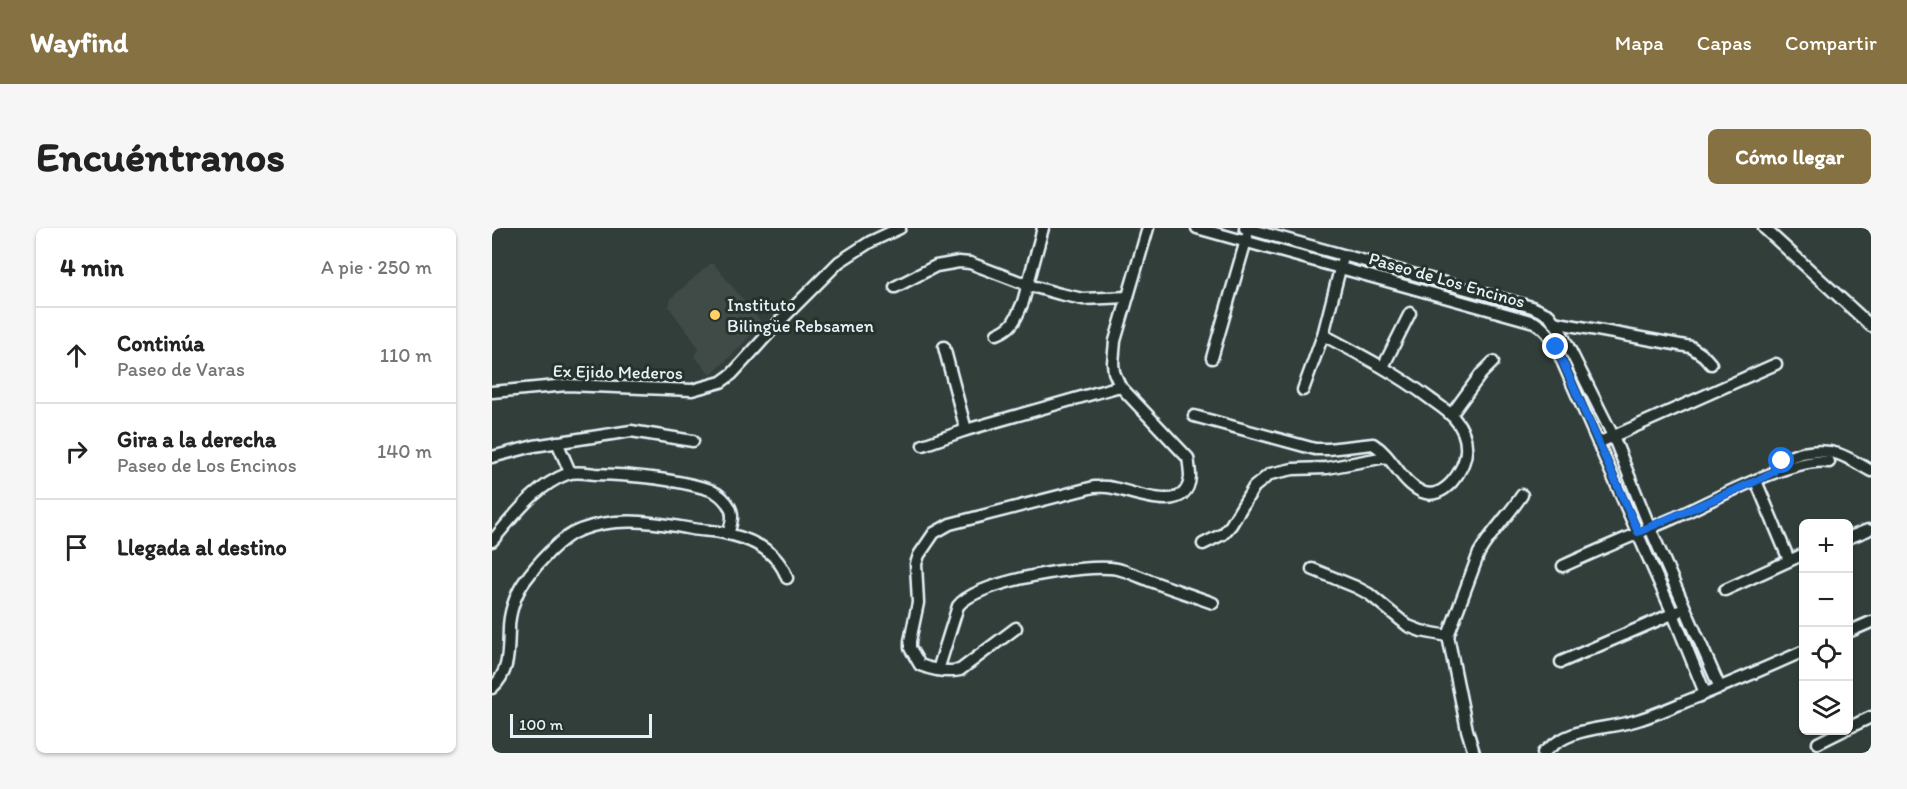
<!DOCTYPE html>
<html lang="es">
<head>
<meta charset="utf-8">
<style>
  :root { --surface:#fff; --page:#f6f6f6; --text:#222; --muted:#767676; --line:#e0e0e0; --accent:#857141 }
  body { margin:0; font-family:Itim,sans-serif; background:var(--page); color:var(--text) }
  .controls { position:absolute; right:18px; bottom:18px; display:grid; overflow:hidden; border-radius:9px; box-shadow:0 2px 4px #0004 }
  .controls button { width:54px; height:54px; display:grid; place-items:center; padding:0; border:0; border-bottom:2px solid var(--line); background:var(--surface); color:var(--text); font:30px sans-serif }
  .scale { position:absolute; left:18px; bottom:15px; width:142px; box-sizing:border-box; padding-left:6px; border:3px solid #e8f1f8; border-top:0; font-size:16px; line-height:21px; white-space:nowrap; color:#e8f1f8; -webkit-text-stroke:4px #26332d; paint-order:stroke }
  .stop { position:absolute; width:18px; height:18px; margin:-14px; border:4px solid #1a73e8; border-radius:50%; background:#fff }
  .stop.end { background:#1a73e8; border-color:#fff; box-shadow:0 2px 6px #0008 }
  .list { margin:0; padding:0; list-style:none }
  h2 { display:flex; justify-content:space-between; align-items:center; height:78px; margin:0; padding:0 24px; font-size:26px }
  h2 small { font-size:20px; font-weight:400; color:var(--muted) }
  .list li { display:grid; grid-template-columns:39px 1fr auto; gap:18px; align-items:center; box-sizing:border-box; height:96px; padding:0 24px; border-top:2px solid var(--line) }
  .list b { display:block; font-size:22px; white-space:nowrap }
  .list p { margin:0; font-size:20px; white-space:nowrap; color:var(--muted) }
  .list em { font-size:20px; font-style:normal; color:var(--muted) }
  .icon { flex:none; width:33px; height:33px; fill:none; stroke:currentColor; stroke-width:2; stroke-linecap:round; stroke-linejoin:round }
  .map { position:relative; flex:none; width:1379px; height:525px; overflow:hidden; border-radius:9px }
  header { display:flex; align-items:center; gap:36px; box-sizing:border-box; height:84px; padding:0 30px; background:var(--accent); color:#fff }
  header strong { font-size:28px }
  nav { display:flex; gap:33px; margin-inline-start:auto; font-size:21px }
  .intro { display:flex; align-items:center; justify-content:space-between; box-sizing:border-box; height:144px; padding:0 36px }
  h1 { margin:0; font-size:42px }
  .button { padding:15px 27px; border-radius:9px; background:var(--accent); color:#fff; font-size:21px; font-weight:700 }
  main { display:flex; gap:36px; padding:0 36px }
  aside { flex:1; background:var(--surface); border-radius:9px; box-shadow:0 2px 4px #0004 }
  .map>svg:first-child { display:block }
  .built { fill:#3f4b46 }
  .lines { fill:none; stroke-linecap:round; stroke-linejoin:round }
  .street-casing { stroke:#e8f1f8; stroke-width:15 }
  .street { stroke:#26332d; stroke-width:10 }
  .route { stroke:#1a73e8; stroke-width:8 }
  .poi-dot { fill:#ffd166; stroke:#26332d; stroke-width:2 }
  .labels { text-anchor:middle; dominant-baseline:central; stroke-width:6; stroke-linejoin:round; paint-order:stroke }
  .street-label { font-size:18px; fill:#e8f1f8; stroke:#26332d }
  .poi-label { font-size:18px; fill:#e8f1f8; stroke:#26332d; text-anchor:start }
</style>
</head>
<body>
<header>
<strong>Wayfind</strong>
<nav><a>Mapa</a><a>Capas</a><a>Compartir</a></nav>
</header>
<div class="intro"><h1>Encuéntranos</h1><a class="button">Cómo llegar</a></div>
<main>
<aside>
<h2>4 min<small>A pie · 250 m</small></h2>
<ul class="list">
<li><svg class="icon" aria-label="ahead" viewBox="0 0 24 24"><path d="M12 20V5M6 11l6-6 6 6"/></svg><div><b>Continúa</b><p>Paseo de Varas</p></div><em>110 m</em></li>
<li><svg class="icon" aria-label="right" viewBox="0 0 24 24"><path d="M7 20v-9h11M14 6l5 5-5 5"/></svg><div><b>Gira a la derecha</b><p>Paseo de Los Encinos</p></div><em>140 m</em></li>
<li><svg class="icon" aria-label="arrive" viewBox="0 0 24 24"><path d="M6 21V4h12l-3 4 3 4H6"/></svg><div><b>Llegada al destino</b></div></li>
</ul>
</aside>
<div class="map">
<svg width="1379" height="525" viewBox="0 0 1379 525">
  <rect width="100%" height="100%" fill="#323e39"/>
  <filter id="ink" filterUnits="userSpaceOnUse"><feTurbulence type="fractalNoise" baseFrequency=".0167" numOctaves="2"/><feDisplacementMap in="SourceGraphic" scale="12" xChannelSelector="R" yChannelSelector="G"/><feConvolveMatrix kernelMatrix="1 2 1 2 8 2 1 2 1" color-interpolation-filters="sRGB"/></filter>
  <g filter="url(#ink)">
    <path class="built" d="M218 36H222L270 95 248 119 219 147 202 128 207 120 177 79 179 70Z"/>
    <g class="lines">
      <g class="street-casing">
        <g id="street">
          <path d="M705 0 1042 94C1053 100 1059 108 1064 119L1181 386 1213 465"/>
          <path d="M753 0 1040 79 1057 87 1068 102 1121 208 1158 300 1228 460"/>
          <path d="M1272 0 1379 98"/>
          <path d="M403 59 444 38 467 34 478 35 536 57 568 66 591 71 636 69"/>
          <path d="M1061 94 1199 119 1212 128 1219 136"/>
          <path d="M505 106C522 99 524 90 531 74L551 0"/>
          <path d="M452 119 474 202"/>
          <path d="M720 130 755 9"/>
          <path d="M891 139 918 85"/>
          <path d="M811 162 831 107 850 33"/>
          <path d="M0 164 75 157 200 162 229 154 240 146 289 92 347 34 378 14 408 0"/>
          <path d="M959 187 989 146 1001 134"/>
          <path d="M702 188 823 221H836L881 216C901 228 908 254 930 264 951 273 973 243 974 223 975 211 970 199 962 190 955 182 945 176 937 170 904 145 867 126 831 107"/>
          <path d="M65 214 78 244"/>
          <path d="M1106 215 1284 136"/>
          <path d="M431 217 474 202 628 158"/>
          <path d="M0 229 42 218 139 203 201 213"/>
          <path d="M1281 244C1292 231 1300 226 1317 224 1344 220 1356 230 1379 243"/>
          <path d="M1264 253 1297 332"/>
          <path d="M1356 310 1376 302"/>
          <path d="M0 313C22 288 43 258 75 246 83 243 94 245 103 246 139 247 177 250 212 260 221 262 230 268 235 275 243 285 240 294 236 306"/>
          <path d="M711 316 731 306 739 297 762 259 778 246 801 241 835 240 894 229"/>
          <path d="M1071 338C1108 321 1145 306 1182 290 1219 273 1300 229 1337 234"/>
          <path d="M820 341 864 359 877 366 916 398 929 403 956 408"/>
          <path d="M1233 362 1312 326"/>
          <path d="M524 400 468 442C454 445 441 442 428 437L418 420V413L426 375 424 336 427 327 442 305 458 296 602 259C608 259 614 258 621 260 642 264 695 288 698 249 698 243 697 236 696 230L628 158 622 144 621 135 623 113 656 0"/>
          <path d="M1356 404 1379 394"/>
          <path d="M956 408 987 325C999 304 1017 287 1030 267"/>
          <path d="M956 408 975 502 982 525"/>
          <path d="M1069 434 1187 383"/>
          <path d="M446 442 466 378C485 353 594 335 625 341 635 343 646 348 656 352 677 360 699 367 721 375"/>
          <path d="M0 460C18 444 16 424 17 401 17 386 23 367 32 354 44 337 68 309 88 302 124 288 163 294 200 301 212 303 224 302 236 306 262 312 286 324 295 350"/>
          <path d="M1356 500 1379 489"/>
          <path d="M1326 515 1352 502"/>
          <path d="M1051 525C1084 495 1111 504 1149 491 1168 485 1187 476 1205 469 1241 454 1276 439 1312 423"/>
        </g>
      </g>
      <use href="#street" class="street"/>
    </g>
  </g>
  <g class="lines" filter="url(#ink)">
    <path class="route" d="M1064 119 1146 304 1264 253 1281 244 1290 233"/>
  </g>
  <circle class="poi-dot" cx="223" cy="87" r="6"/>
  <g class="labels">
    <g class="street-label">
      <text transform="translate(955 52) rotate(16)">Paseo de Los Encinos</text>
      <text transform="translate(126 144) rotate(1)">Ex Ejido Mederos</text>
    </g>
    <g class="poi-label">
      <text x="235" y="77">Instituto<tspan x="235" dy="21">Bilingüe Rebsamen</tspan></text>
    </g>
  </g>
</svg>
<div class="controls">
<button>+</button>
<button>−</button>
<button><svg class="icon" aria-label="locate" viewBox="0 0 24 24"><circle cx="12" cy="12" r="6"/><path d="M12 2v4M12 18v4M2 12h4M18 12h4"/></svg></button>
<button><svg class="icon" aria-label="layers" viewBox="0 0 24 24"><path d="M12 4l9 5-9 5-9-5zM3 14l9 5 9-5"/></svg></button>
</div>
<div class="scale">100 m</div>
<div class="stop" style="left:1290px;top:233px"></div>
<div class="stop end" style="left:1064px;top:119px"></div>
</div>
</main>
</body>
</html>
